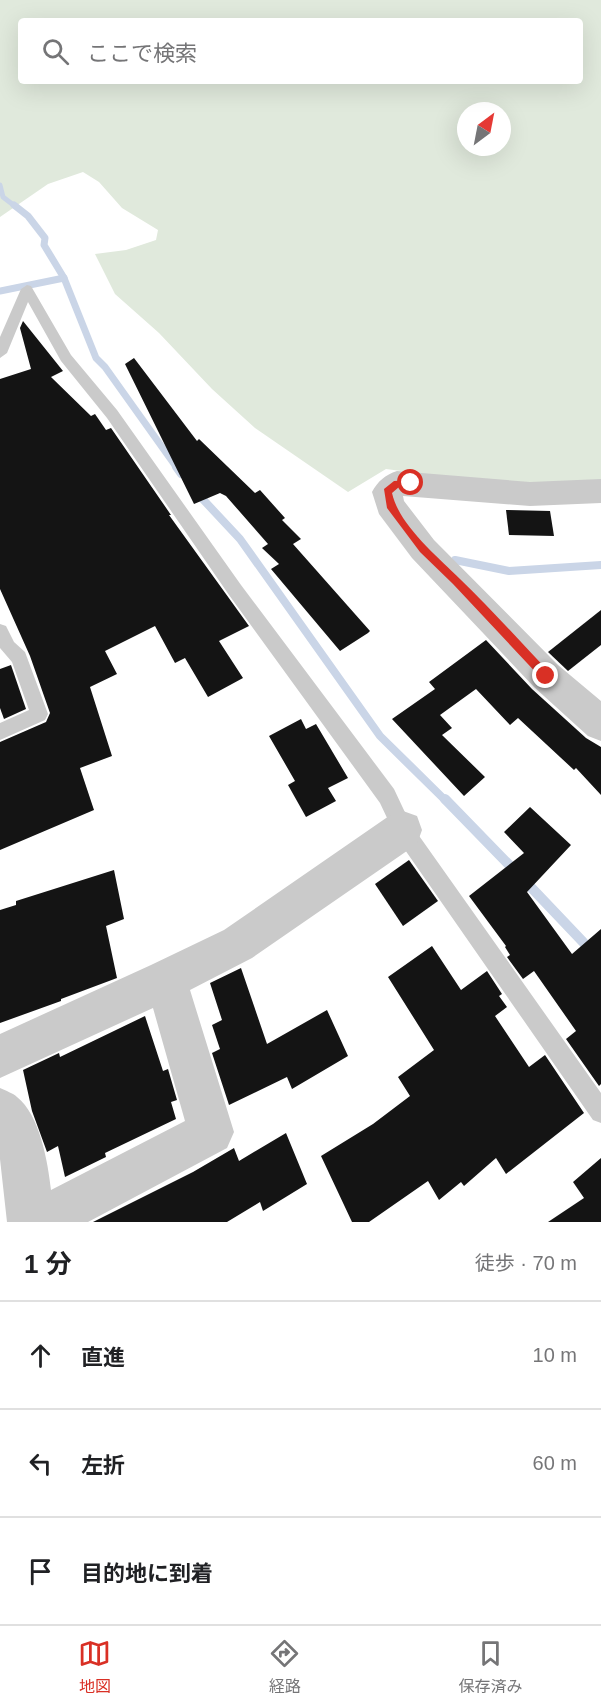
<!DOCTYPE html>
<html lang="ja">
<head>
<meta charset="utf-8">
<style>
  :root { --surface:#fff; --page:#f2f2f2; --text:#202124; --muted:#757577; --line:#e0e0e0; --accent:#d93025 }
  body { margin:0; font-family:Arial,"Noto Sans JP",sans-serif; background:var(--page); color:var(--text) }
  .compass { position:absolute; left:457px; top:102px; width:54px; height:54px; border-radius:50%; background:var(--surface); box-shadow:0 6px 24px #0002; rotate:32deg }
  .stop { position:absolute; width:18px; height:18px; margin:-14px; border:4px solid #d93025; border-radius:50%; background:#fff }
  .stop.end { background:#d93025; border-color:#fff; box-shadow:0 2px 6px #0008 }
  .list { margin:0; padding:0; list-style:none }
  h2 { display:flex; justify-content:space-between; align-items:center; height:78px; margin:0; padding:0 24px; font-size:26px }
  h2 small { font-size:20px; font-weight:400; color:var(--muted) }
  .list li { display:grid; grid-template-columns:39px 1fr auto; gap:18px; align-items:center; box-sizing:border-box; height:108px; padding:0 24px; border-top:2px solid var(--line) }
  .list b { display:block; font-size:22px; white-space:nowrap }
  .list em { font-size:20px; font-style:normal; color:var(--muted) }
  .icon { flex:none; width:33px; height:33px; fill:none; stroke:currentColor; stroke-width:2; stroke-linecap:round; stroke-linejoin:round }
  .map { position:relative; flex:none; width:601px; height:1222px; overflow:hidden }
  .search { position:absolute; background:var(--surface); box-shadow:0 6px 24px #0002; left:18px; right:18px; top:18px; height:66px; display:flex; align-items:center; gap:15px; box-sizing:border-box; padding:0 21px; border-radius:6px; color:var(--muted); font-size:22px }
  .sheet { height:402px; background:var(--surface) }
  nav { display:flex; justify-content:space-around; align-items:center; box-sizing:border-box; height:84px; border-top:2px solid var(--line); background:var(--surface); font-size:16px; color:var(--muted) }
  nav a { display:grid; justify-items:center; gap:3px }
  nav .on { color:var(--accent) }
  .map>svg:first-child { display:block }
  .green { fill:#e0e9dc; fill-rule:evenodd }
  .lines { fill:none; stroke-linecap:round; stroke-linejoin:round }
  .stream-far3 { stroke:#cad5e7; stroke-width:5 }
  .stream-far2 { stroke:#cad5e7; stroke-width:7 }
  .stream-far1 { stroke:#cad5e7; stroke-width:8 }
  .stream { stroke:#cad5e7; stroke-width:10 }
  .building { fill:#141414 }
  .lane { fill:#cacaca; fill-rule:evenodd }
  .street { fill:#cacaca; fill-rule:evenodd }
  .route { fill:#d93025 }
</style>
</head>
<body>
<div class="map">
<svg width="601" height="1222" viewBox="0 0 601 1222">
  <rect width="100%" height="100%" fill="#fff"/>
  <path class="green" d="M0 0H601V481L568 485 477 481 386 469 348 492 255 428 212 389 159 333 115 294 95 254 126 250 156 240 158 230 122 208 99 182 83 172 48 184 0 217ZM21 21H580V81H21ZM466 111H502V147H466Z"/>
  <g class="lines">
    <path class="stream-far3" d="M0 185 3 197 16 207"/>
    <g class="stream-far2">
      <path d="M14 205 28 216 45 238 44 245 64 278 96 358 105 367 177 468"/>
      <path d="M0 291 64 278"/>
    </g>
    <g class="stream-far1">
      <path d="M176 467 181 474"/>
      <path d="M197 493 240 539 380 736 446 801"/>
      <path d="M455 560 509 571 601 565"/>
    </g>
    <g class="stream">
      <path d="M445 799 516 872"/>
      <path d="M525 881 583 942 601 965"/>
    </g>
  </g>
  <g class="building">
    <path d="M23 321 63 371 51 377 91 416 95 414 106 430 111 428 171 515H169L249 626 219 641 243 678 208 697 185 658 175 663 155 626 105 651 117 674 90 687 112 756 80 768 94 810 0 850V742L46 722 50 713 30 656 0 589V379L31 369 20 328Z"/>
    <path d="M134 358 197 441 199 439 255 493 260 490 285 518 282 520 301 539 293 544 370 631 368 633 340 651 271 569 279 564 262 548 268 544 226 496 220 493 194 504 125 364Z"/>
    <path d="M506 510 550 511 554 536 509 535Z"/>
    <path d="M601 610V645L568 671 548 652Z"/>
    <path d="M486 640 532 689 586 738 601 747V795L576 768 574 770 518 718 510 725 476 689 440 715 452 728 442 735 485 777 464 796 392 719 435 689 429 682Z"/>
    <path d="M11 665 26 709 4 719 0 708V669Z"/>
    <path d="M301 719 306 729 316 724 348 778 328 788 336 801 306 817 288 785 295 781 269 736Z"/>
    <path d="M530 807 571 845 527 892 572 954 601 929V1084L599 1086 566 1039 576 1031 534 971 523 979 507 957 510 955 505 947 506 946 469 896 524 853 504 832Z"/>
    <path d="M409 860 438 901 403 926 375 884Z"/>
    <path d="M114 870 124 919 106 926 117 978 61 999V1001L0 1023V910L16 905V901Z"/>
    <path d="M432 946 461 990 487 971 502 994 499 996 507 1007 495 1016 529 1067 545 1055 584 1113 506 1174 496 1158 464 1186 461 1182 439 1200 428 1181 369 1222H352L321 1156 373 1124 410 1096 398 1077 434 1050 388 977Z"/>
    <path d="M241 968 267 1044 327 1010 348 1056 292 1089 287 1077 229 1105 212 1053 220 1049 212 1025 222 1020 210 983Z"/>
    <path d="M145 1016 163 1071 168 1069 177 1100 171 1102 176 1119 105 1153 106 1157 65 1177 58 1146 47 1152 32 1111 23 1070 59 1053 60 1057Z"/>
    <path d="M286 1133 307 1184 263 1211 260 1202 227 1222H93L193 1172 234 1148 239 1161Z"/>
    <path d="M601 1158V1222H548L584 1198 573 1182Z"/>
  </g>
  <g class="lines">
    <g class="lane">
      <path d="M27 285 31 286 71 355 117 410 241 585 394 789 410 823 601 1093V1123L593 1120 396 837 380 803 229 595 107 418 61 361 28 302 7 353 0 358V337L21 289Z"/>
      <path d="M0 624 6 626 14 642 25 652 48 714 45 720 0 740V723L29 710 12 662 0 648Z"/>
    </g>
    <g class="street">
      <path d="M397 471 530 482 601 479V503L530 506 403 496 404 501 434 540 558 665 601 701V741L588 736 534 687 412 558 379 514 372 492C378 481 385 475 397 471Z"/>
      <path d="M403 811 417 816 422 830 417 844 252 958 190 990 234 1132 227 1148 88 1222H7L0 1159V1088C6 1091 13 1093 17 1097 40 1115 48 1163 51 1190L185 1121 153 1008 0 1078V1034L151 965 224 930 389 816Z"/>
    </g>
  </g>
  <path class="route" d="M411 480 415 483 414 485 399 487 392 493C399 525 437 556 460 579 491 609 520 641 550 673V679H542L453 584 420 552 387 508 384 489 394 481Z"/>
</svg>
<svg class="compass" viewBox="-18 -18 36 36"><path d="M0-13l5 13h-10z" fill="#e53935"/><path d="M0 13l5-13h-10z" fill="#757577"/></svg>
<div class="stop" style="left:411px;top:483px"></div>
<div class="stop end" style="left:546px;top:676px"></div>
<div class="search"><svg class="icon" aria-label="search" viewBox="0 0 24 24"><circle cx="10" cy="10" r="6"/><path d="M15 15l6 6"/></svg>ここで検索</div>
</div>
<section class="sheet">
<h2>1 分<small>徒歩 · 70 m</small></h2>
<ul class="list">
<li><svg class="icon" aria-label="ahead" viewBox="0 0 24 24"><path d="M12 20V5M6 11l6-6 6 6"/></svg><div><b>直進</b></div><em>10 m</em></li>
<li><svg class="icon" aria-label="left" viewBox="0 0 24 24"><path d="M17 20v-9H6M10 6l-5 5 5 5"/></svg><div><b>左折</b></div><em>60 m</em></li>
<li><svg class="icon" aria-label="arrive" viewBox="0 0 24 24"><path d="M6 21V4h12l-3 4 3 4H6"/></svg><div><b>目的地に到着</b></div></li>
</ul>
</section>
<nav>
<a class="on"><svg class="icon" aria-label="map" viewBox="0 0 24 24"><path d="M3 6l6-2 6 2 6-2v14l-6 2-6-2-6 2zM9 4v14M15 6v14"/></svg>地図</a>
<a><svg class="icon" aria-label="directions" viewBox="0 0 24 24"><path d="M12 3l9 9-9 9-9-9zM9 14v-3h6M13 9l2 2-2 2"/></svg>経路</a>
<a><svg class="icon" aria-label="saved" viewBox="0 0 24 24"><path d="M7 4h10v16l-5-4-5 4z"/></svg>保存済み</a>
</nav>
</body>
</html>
